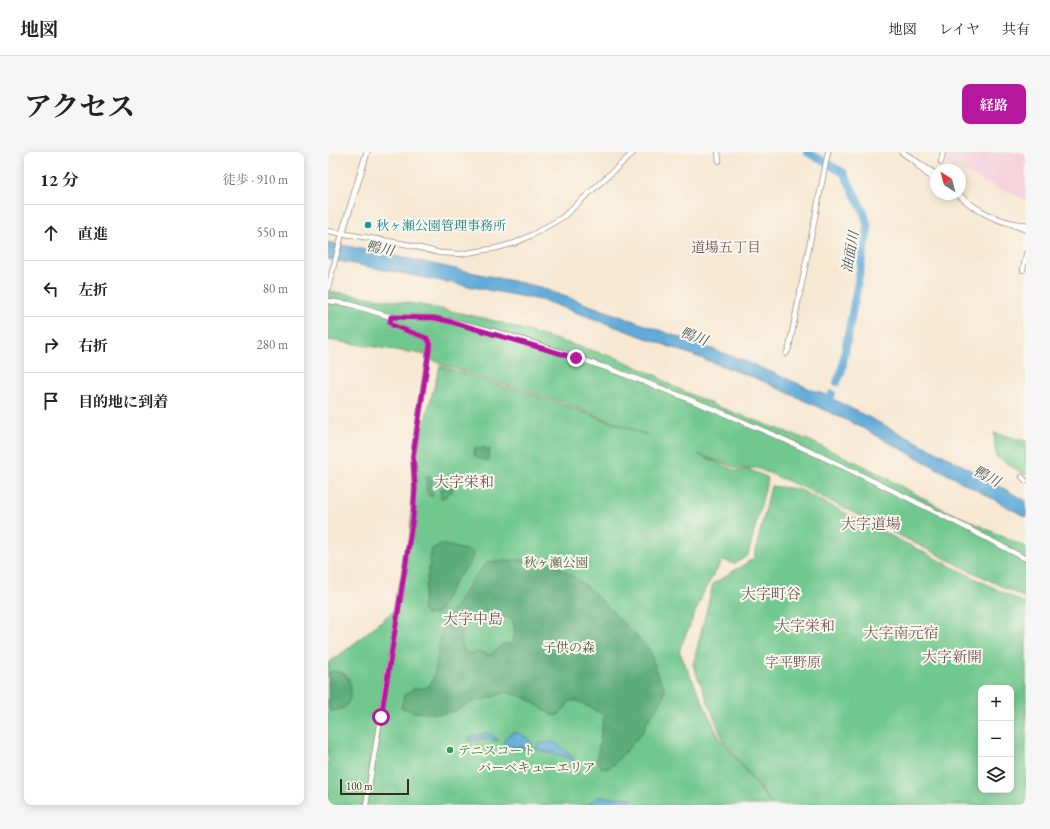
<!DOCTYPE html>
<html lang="ja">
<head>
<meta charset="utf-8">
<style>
  :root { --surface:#fff; --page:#f6f6f6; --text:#222; --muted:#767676; --line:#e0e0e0; --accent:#b5179e }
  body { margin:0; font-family:"EB Garamond","Noto Serif JP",serif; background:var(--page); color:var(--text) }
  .controls { position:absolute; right:12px; bottom:12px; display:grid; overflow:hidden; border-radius:8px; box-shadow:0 2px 10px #0003 }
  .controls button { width:36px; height:36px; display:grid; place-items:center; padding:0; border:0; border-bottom:1px solid var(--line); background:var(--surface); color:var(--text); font:20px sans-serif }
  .compass { position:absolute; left:602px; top:12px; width:36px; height:36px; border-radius:50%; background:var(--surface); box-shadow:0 2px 10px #0003; rotate:324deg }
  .scale { position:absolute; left:12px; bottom:10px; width:69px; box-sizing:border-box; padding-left:4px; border:2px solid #3b2a1e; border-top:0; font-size:11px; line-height:14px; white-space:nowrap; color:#3b2a1e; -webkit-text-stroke:3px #fbf7ec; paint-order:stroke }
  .stop { position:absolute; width:12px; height:12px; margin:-9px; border:3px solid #b5179e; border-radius:50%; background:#fff }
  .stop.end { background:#b5179e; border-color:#fff; box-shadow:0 1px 4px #0008 }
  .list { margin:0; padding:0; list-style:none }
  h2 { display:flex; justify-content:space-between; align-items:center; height:52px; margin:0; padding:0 16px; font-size:17px }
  h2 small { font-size:13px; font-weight:400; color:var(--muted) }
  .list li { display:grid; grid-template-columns:26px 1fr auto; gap:12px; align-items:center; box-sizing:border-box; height:56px; padding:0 16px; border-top:1px solid var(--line) }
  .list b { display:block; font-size:15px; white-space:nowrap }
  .list em { font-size:13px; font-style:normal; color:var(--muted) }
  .icon { flex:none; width:22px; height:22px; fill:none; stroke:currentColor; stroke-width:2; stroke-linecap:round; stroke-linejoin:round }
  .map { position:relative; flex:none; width:698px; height:653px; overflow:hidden; border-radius:8px }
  header { display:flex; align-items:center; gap:24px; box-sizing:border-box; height:56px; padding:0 20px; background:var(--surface); border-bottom:1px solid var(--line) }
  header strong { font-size:19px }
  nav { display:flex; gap:22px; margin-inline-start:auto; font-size:14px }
  .intro { display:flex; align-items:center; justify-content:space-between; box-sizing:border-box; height:96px; padding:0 24px }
  h1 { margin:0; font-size:28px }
  .button { padding:10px 18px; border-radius:8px; background:var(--accent); color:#fff; font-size:14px; font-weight:700 }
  main { display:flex; gap:24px; padding:0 24px }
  aside { flex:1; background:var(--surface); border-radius:8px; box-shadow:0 2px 10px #0003 }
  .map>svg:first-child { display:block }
  .built { fill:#f4cfdc }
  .green { fill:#70c88e; stroke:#567956; fill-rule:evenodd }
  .forest { fill:#5cac79; stroke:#4c6b4c; fill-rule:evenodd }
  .water { fill:#61abd9; stroke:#4e6a7c }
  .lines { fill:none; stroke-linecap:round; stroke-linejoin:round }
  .river { stroke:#61abd9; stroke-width:8 }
  .minor-casing { stroke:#998978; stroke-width:6 }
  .tertiary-casing { stroke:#998978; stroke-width:7 }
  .minor { stroke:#fff; stroke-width:4.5 }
  .tertiary { stroke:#fff; stroke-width:5.5 }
  .route { stroke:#b5179e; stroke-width:5 }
  .culture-dot { fill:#0f9aa8; stroke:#fbf7ec; stroke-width:1.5 }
  .leisure-dot { fill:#2e9e5b; stroke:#fbf7ec; stroke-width:1.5 }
  .labels { text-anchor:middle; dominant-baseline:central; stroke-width:4; stroke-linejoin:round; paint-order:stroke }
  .culture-label { font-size:13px; fill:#0d838f; stroke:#fbf7ec; text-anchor:start }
  .park-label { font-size:13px; fill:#4b5940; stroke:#fbf7ec }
  .leisure-label { font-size:13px; fill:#27864d; stroke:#fbf7ec; text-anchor:start }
  .neighbourhood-label { font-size:14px; fill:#71555e; stroke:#fbf7ec }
  .water-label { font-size:14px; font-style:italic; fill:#48575f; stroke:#fbf7ec }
  .quarter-label { font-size:15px; fill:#71555e; stroke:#fbf7ec }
</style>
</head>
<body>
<header>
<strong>地図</strong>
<nav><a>地図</a><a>レイヤ</a><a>共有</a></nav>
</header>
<div class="intro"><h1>アクセス</h1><a class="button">経路</a></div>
<main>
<aside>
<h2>12 分<small>徒歩 · 910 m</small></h2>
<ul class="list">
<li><svg class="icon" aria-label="ahead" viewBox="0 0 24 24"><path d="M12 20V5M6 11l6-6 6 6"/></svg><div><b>直進</b></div><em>550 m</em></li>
<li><svg class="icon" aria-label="left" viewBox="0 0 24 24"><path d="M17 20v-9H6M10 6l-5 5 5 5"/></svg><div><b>左折</b></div><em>80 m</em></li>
<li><svg class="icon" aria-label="right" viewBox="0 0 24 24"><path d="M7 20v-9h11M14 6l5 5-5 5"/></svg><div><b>右折</b></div><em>280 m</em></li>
<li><svg class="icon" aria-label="arrive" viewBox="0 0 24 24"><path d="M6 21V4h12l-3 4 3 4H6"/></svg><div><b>目的地に到着</b></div></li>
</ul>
</aside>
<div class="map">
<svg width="698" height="653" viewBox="0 0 698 653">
  <rect width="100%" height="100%" fill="#fbf7ec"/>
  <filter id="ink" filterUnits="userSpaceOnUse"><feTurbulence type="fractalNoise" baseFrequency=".025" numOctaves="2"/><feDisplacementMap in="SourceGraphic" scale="8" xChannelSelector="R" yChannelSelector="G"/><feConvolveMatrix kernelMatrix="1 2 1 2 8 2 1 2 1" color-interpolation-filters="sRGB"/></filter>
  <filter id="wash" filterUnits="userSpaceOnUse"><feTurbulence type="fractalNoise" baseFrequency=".012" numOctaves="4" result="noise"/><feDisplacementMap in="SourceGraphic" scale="16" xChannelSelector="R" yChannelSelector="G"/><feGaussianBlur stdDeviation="0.9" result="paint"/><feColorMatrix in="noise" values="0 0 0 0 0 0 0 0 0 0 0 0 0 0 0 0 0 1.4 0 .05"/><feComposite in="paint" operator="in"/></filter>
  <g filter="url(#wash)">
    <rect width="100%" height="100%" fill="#f7e8d3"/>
    <path class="built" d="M618 0H698V48L619 13 615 9Z"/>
    <g class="green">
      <path d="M0 139 99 154 160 167 289 206 329 224 342 233 391 255 480 288 540 316 613 356 698 395V444L697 446 474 335 429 316H408L370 302 408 319 420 317 440 326 420 403 407 412 395 408 377 437 351 499 391 585 444 653H0V511C26 494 46 473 71 455L82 388 87 303 112 214 226 250 319 283 232 250 112 212 94 202 0 188Z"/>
      <path d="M666 281 698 289V323L668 305Z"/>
      <path d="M443 334 470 337 698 452V653H445L395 588 365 513 385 432 426 406ZM653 536H683V638H653Z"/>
    </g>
    <g class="forest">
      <path d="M147 295 162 297 161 309 149 306 146 302Z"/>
      <path d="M122 322H127C129 332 124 344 113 346L112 337 121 336Z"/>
      <path d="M99 323 103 324 105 327 102 337 106 343 104 345 101 344 98 337Z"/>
      <path d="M113 392 145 400 143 410 128 428 109 462 98 463 94 457 104 397Z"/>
      <path d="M176 408H203L227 413 235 418 260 435 322 498 330 525 336 534V545L319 570 314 581 285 613 279 617 273 615 269 607 276 563 250 549H242L232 562 226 564 198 546 178 540 156 548H148L127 559 111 562 87 560 73 556 76 543 87 536H98L103 531 107 521 114 475 146 425 159 410ZM171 464 183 466C188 476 188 482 183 492H175L162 503 151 500 141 502 136 499C131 487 132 482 138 471L149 468 152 470Z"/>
      <path d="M5 519C8 520 12 520 15 521 24 526 25 543 20 551 17 557 11 558 4 559L0 556V520Z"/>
    </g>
    <g class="water">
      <path d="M0 90 208 134 417 209 497 243 630 311 698 349V365L531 274 430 227 217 149 0 107Z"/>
      <path d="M185 580C192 580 200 586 204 591L201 597 178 593 176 589 178 585Z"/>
      <path d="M158 581 163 582 171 589 157 587 141 589V586Z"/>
      <path d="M226 590 243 604 251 615 249 623C247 620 248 614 245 611 238 600 218 603 208 596L212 591Z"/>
      <path d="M269 645 301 646 305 647 295 653H260Z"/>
    </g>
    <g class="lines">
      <g class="river">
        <path d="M479 0 516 21 536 61 540 76 513 221 509 230"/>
        <path d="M499 252 504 242"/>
      </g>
    </g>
  </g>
  <g filter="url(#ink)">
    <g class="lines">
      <g class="minor-casing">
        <g id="minor">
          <path d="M390 0 391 9"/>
          <path d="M613 10 615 0"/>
          <path d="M590 11V14L608 30"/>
          <path d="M683 72 698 78"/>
          <path d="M0 79 77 92 112 101 133 102 169 96 187 91 204 83 235 65 306 0"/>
          <path d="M695 118 698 102"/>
          <path d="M0 136 14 82"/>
          <path d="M0 149 21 152 63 165 62 171 66 174 99 186 102 192 85 304 87 336 85 366 38 653"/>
          <path d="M63 165C78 166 94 164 108 167 163 175 224 197 276 215 422 267 561 334 698 407"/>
          <path d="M458 202 461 196 500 0"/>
          <path d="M694 325 698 329"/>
        </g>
      </g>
      <g class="tertiary-casing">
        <g id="tertiary">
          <path d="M574 0 608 23"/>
          <path d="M630 42C648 59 673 72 698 73"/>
          <path d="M14 82 39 0"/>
        </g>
      </g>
      <use href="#minor" class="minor"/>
      <use href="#tertiary" class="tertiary"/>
    </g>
  </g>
  <g class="lines" filter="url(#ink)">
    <path class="route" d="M53 565 85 366 87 336 85 304 102 192 99 186 66 174 62 171 63 165 106 166 124 170 248 206"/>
  </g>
  <circle class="culture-dot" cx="40" cy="73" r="4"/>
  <circle class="leisure-dot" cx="122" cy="598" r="4"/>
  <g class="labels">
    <g class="culture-label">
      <text x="48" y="73">秋ヶ瀬公園管理事務所</text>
    </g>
    <g class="park-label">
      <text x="228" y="410">秋ヶ瀬公園</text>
      <text x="241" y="495">子供の森</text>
      <text x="209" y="615">バーベキューエリア</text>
    </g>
    <g class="leisure-label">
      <text x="130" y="598">テニスコート</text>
    </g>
    <g class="neighbourhood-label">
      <text x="398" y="95">道場五丁目</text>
      <text x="465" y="510">字平野原</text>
    </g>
    <g class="water-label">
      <text transform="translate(52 96) rotate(12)">鴨川</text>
      <text transform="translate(522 100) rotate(-80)">油面川</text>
      <text transform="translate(366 184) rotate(21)">鴨川</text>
      <text transform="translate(659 324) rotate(28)">鴨川</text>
    </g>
    <g class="quarter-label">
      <text x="136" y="329">大字栄和</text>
      <text x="543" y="371">大字道場</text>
      <text x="443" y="441">大字町谷</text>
      <text x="145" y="466">大字中島</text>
      <text x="477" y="473">大字栄和</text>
      <text x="573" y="480">大字南元宿</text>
      <text x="624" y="504">大字新開</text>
    </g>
  </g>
</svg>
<div class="controls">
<button>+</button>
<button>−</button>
<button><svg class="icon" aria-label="layers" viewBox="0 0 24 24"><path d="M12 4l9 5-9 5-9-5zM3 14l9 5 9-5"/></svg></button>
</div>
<svg class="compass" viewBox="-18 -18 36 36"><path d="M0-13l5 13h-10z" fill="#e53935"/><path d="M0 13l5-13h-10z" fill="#767676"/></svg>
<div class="scale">100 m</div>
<div class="stop" style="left:53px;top:565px"></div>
<div class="stop end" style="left:248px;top:206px"></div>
</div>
</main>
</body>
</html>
